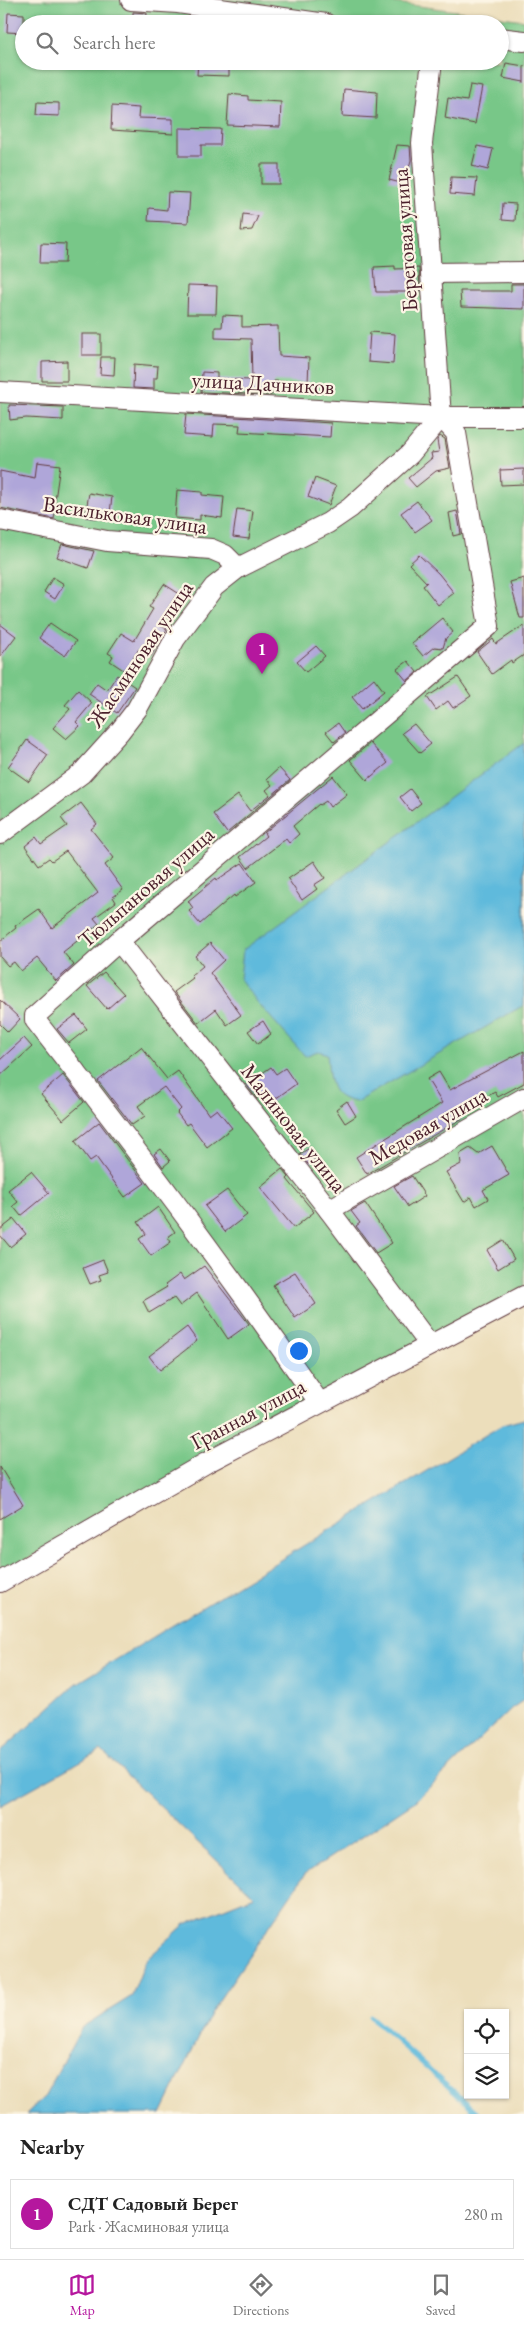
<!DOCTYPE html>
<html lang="en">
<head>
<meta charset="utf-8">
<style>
  :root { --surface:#fff; --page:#f2f2f2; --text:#222; --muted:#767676; --line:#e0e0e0; --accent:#b5179e }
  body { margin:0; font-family:"EB Garamond",serif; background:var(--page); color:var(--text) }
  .controls { position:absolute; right:15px; bottom:15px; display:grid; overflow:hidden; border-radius:0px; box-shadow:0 1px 4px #0004 }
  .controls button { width:45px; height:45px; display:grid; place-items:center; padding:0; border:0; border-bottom:1px solid var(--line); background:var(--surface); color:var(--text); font:25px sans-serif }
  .you { position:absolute; left:298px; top:1350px; width:18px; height:18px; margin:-12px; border:4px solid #fff; border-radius:50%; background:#1a73e8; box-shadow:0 0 0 8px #1a73e833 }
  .badge { display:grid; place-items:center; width:32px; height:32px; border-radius:50%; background:var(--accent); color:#fff; font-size:16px; font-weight:700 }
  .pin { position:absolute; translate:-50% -41px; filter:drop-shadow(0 1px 2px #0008) }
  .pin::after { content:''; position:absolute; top:26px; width:18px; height:15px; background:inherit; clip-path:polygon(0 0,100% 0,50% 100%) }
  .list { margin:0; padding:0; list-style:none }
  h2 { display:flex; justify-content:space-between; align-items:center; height:65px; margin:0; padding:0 20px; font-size:21px }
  h2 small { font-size:16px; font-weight:400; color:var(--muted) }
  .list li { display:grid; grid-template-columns:32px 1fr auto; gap:15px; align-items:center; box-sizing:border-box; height:70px; margin:0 10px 10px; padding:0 10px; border:1px solid var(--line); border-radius:0px }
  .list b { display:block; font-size:19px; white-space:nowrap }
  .list p { margin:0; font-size:16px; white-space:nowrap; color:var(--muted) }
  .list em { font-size:16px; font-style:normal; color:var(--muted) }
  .icon { flex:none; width:28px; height:28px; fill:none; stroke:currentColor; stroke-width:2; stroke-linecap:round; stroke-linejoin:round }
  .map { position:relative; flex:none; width:524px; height:2114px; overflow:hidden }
  .search { position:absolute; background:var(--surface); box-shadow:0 1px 4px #0004; left:15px; right:15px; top:15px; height:55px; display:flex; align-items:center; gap:12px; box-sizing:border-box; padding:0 18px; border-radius:28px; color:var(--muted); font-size:19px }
  .sheet { height:145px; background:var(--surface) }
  nav { display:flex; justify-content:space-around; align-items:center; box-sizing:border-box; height:70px; border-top:1px solid var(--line); background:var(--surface); font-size:14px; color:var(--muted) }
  nav a { display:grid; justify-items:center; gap:2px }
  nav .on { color:var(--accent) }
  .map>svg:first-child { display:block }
  .green { fill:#78c788; stroke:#61735a; fill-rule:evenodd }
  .water { fill:#5ebadc; stroke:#546c84 }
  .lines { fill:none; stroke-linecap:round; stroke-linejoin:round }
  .stream { stroke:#5ebadc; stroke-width:5 }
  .building { fill:#afa6d9 }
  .minor-casing { stroke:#623c41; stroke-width:22 }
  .minor { stroke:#fff; stroke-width:20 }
  .labels { text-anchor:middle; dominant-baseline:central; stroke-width:4.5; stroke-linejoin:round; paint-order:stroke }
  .street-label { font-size:22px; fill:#4a1f2b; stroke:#fcf5e5 }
</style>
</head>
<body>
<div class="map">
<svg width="524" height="2114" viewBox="0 0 524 2114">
  <rect width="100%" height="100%" fill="#fcf5e5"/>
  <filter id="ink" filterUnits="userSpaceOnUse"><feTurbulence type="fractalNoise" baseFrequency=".02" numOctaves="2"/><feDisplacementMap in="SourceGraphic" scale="10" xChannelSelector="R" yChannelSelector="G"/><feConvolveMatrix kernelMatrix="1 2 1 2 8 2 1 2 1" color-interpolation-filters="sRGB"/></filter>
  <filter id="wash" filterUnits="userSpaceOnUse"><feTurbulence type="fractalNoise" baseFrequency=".0096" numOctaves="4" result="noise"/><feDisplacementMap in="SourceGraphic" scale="20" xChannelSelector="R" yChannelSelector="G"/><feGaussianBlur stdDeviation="1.12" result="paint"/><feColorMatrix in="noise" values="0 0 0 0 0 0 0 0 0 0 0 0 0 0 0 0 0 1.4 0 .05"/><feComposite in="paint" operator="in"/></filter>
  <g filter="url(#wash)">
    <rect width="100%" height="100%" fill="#ecdebb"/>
    <path class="green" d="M0 0H373L524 20V1287L0 1574ZM24 24H500V61H24Z"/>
    <g class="water">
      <path d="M524 743V1005L356 1102C327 1098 330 1079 327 1054L318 1051 305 1056 258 1003 240 979 243 950Z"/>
      <path d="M524 1419V1700L512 1708 415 1801 305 1874 211 2012 161 2114H26L45 2096 82 2027 132 1996 146 1960 185 1924 254 1896 101 1750 0 1806V1752L76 1684 502 1425Z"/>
    </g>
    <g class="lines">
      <path class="stream" d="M371 2017 479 2114"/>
    </g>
    <g id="blocks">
      <g class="building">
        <path d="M133 12 147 13 146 24H133Z"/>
        <path d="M8 13 24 14V33L7 32Z"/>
        <path d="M198 61H229V76L197 75Z"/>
        <path d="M506 63 524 66V82L503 78Z"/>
        <path d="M470 85 482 87 475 124 445 118 448 98 467 101Z"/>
        <path d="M344 89 377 92 376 118 342 116Z"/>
        <path d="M229 94 248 96V100L281 102 280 127 227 125Z"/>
        <path d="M37 102 59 103V116L36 115Z"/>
        <path d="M112 106 139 108 138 118 173 119V134L111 130Z"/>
        <path d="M179 128 221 129 220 145H201V156H179Z"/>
        <path d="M397 145 410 146 411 160 405 184 389 180Z"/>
        <path d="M477 146 493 149 488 170 472 166Z"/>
        <rect x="261" y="164" width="18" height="20"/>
        <path d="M451 177 477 178 475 196 450 194Z"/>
        <path d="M168 192 190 193 188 223 148 221 149 208 167 210Z"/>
        <path d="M503 203 516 204 515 221 502 220Z"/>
        <path d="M243 214 258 216 252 230 241 231Z"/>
        <path d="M41 243 66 244 65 263H40Z"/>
        <path d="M395 266V269L419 268 420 292H376L374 267Z"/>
        <path d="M511 284H524V309L461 307 460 291H511Z"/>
        <path d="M188 285 217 286 216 314H187Z"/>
        <path d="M223 315 242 316V327L278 326 279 356 309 358 308 383 274 381 273 394 271 395 201 392 202 372 217 373V379L252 380 251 339 215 338V327H222Z"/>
        <path d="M370 332 395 334 393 364 368 362Z"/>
        <rect x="82" y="334" width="19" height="21"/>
        <path d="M101 357H115L114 375 100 374Z"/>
        <path d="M67 361V381H42V362Z"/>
        <path d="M134 364 158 366 157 378H154V389L133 388Z"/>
        <path d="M9 405 63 407V420L26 418 10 420Z"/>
        <path d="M186 414 331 423 330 437 239 432 240 425 214 424 213 437 184 435Z"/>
        <path d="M440 436 445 439 450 468 436 471 416 487 408 478 432 458 431 453 439 452 437 440Z"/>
        <path d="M37 462 60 465 54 507H56L54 519 0 508V471L35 478Z"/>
        <path d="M524 469V484L501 485 500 470Z"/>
        <path d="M315 478 336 486 329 505 308 497Z"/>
        <path d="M177 490 202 492V495L224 497 222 518 200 515V520L175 518Z"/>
        <path d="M89 493 112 497 109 520 85 517Z"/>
        <path d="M417 501 432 520 415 532 401 513Z"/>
        <path d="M237 509 253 511 249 539 233 537Z"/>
        <path d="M457 511 461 534 453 536 449 513Z"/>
        <path d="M62 544 94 551 88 568 57 557Z"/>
        <path d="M419 555 439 574 454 593 438 605 423 586 427 583 409 564Z"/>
        <path d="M53 577 64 584 55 599 44 592Z"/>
        <path d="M524 578V618H520L510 582Z"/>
        <path d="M164 584 178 593 158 624 167 629 151 656 139 649 125 671 110 661 113 656 108 653 121 633 134 641 153 609 149 607Z"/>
        <path d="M442 618 453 632 446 638 443 648 434 647 423 656 412 643Z"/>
        <path d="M50 623 76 641 65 656 39 638Z"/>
        <path d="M0 624 16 636 0 657Z"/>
        <path d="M524 625V655L512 663 511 660 492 674 477 652 493 639 496 644Z"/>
        <path d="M316 646 325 656 306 672 297 662Z"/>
        <path d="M408 661 417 672 407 681 397 669Z"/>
        <path d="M117 675 135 687 117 713 89 694 97 683 107 690Z"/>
        <path d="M458 677 471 696 453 708 448 701 436 710 427 697Z"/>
        <path d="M374 678 384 691 362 709 352 697Z"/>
        <path d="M78 690 92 703 76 722 80 726 66 739 53 728 70 709 65 705Z"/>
        <path d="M338 723 345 733 334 742 326 732Z"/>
        <path d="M414 724 431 744 420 753 402 733Z"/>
        <path d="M27 740 48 755 29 782 8 767Z"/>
        <path d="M370 743 388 763 367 780 350 760Z"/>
        <path d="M279 768 290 780 227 833 213 814 238 795 250 811 270 795 266 790 272 785 267 779Z"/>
        <path d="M333 776 347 794 330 807 326 801 320 805 319 804 293 826 299 834 289 843 286 839 248 868 240 857 266 836 264 833Z"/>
        <path d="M410 789 421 803 411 811 400 797Z"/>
        <path d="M81 803 97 824 91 829 114 858 105 865 123 890 113 897 116 902 94 918 99 924 63 952 74 965 56 981 37 958 21 971 14 962 8 966 0 957V941L16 928 15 926 39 909 52 928 98 893 66 851 52 861 49 858 39 865 25 846 36 837 41 844 67 826 61 818Z"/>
        <path d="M314 861 325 878 314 885 317 889 302 900 288 879Z"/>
        <path d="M242 863 256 882 235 897 234 895 200 924 189 911 193 908 188 901 216 878 217 880Z"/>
        <path d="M210 943 224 960 210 973 241 1015 227 1025 216 1009 198 1023 174 992 193 978 191 976 203 966 195 956Z"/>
        <path d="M104 972 124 994 107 1009 87 986Z"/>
        <path d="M0 1000 20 1019 8 1032 0 1024Z"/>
        <path d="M76 1015 87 1029 69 1043 57 1029Z"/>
        <path d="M263 1021 271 1034 258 1044 248 1031Z"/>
        <path d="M24 1038 32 1047 0 1076V1060Z"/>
        <path d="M141 1047 167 1079 178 1071 209 1115 217 1109 232 1128 207 1147 189 1123 186 1125 177 1113 181 1109 164 1087 138 1106 145 1116 132 1125 98 1081Z"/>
        <path d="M524 1051V1083L498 1097 495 1092 459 1112 463 1118 367 1174 356 1157 442 1103 427 1079 439 1072 450 1090Z"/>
        <path d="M271 1067 276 1074 285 1068 296 1084 268 1104 262 1095 257 1099 246 1084Z"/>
        <path d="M63 1075 84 1102 63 1120 41 1094Z"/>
        <path d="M347 1101 356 1116 345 1123 336 1109Z"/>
        <path d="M99 1122 145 1183 125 1197 96 1157 90 1161 75 1141Z"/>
        <path d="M492 1146 509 1175 483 1190 488 1199 476 1206 471 1197 464 1202 446 1172 461 1164 460 1154 470 1148 478 1154Z"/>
        <path d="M311 1147 318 1158 308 1164 300 1154Z"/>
        <path d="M161 1149 170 1161 163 1167 154 1154Z"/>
        <path d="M282 1169 289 1177 287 1179 314 1212 294 1228 260 1187Z"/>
        <path d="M31 1172 49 1193 21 1216 13 1206 18 1202 8 1190Z"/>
        <path d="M412 1176 425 1196 408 1207 394 1186Z"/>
        <path d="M227 1190 247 1215 225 1232 205 1206Z"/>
        <path d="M365 1203 392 1243 376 1253 356 1226 360 1223 351 1211Z"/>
        <path d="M158 1207 175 1232 168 1237 171 1242 151 1256 139 1239 146 1234 138 1222Z"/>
        <path d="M14 1219 26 1234 10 1247 0 1235V1230Z"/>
        <path d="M503 1240 514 1259 498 1269 487 1250Z"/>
        <path d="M103 1260 108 1272 99 1275 101 1280 90 1284 83 1268Z"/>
        <path d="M204 1266 249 1324 228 1339 197 1293 180 1306 174 1298 149 1313 143 1301 167 1287 165 1285 180 1274 184 1280Z"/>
        <path d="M295 1272 316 1304 295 1318 273 1285Z"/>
        <path d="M187 1327 197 1341 160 1370 149 1356Z"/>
        <path d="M0 1467 23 1505 0 1519Z"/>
      </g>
    </g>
  </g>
  <g filter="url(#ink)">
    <use href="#blocks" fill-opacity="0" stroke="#623c41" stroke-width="1"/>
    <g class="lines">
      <g class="minor-casing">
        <g id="minor">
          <path d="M131 0 178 3 326 24"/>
          <path d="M500 38 524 41"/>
          <path d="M432 61 422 143 441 417"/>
          <path d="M431 273 524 272"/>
          <path d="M0 392 441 417H524"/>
          <path d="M0 520 107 541 211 549 225 555 238 568"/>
          <path d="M0 834 81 774 120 731 137 709 175 639 214 587 238 568 328 523 350 508 410 454 441 417"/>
          <path d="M119 941 329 1210 430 1345"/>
          <path d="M329 1210 524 1098"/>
          <path d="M319 1402C228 1272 134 1145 35 1020V1016L119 941 489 626 456 433 441 417"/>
          <path d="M0 1582 206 1463 524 1296"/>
        </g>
      </g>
      <use href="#minor" class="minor"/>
    </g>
  </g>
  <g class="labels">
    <g class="street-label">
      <text transform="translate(405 240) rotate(-94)">Береговая улица</text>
      <text transform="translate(263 383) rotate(3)">улица Дачников</text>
      <text transform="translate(125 515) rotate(8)">Васильковая улица</text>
      <text transform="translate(140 654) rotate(-56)">Жасминовая улица</text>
      <text transform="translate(146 887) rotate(-41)">Тюльпановая улица</text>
      <text transform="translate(428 1126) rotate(-30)">Медовая улица</text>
      <text transform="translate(294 1128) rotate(52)">Малиновая улица</text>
      <text transform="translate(248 1414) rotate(-28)">Гранная улица</text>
    </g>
  </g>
</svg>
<div class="controls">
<button><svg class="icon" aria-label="locate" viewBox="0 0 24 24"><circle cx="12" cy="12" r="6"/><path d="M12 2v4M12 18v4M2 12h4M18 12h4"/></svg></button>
<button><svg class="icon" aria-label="layers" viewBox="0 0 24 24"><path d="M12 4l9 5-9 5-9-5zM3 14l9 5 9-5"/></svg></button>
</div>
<div class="you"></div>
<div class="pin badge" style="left:262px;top:674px">1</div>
<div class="search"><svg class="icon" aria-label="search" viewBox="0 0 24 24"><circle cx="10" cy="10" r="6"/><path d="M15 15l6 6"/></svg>Search here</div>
</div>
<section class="sheet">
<h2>Nearby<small></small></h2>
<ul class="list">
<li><span class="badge">1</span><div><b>СДТ Садовый Берег</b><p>Park · Жасминовая улица</p></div><em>280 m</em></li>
</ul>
</section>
<nav>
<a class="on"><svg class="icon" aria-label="map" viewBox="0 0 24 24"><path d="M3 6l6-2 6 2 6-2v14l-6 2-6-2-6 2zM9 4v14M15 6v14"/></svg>Map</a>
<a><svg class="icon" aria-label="directions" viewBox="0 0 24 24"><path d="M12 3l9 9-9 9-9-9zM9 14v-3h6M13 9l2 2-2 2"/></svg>Directions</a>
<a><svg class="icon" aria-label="saved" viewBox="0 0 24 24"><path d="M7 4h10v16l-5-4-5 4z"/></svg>Saved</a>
</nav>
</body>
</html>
